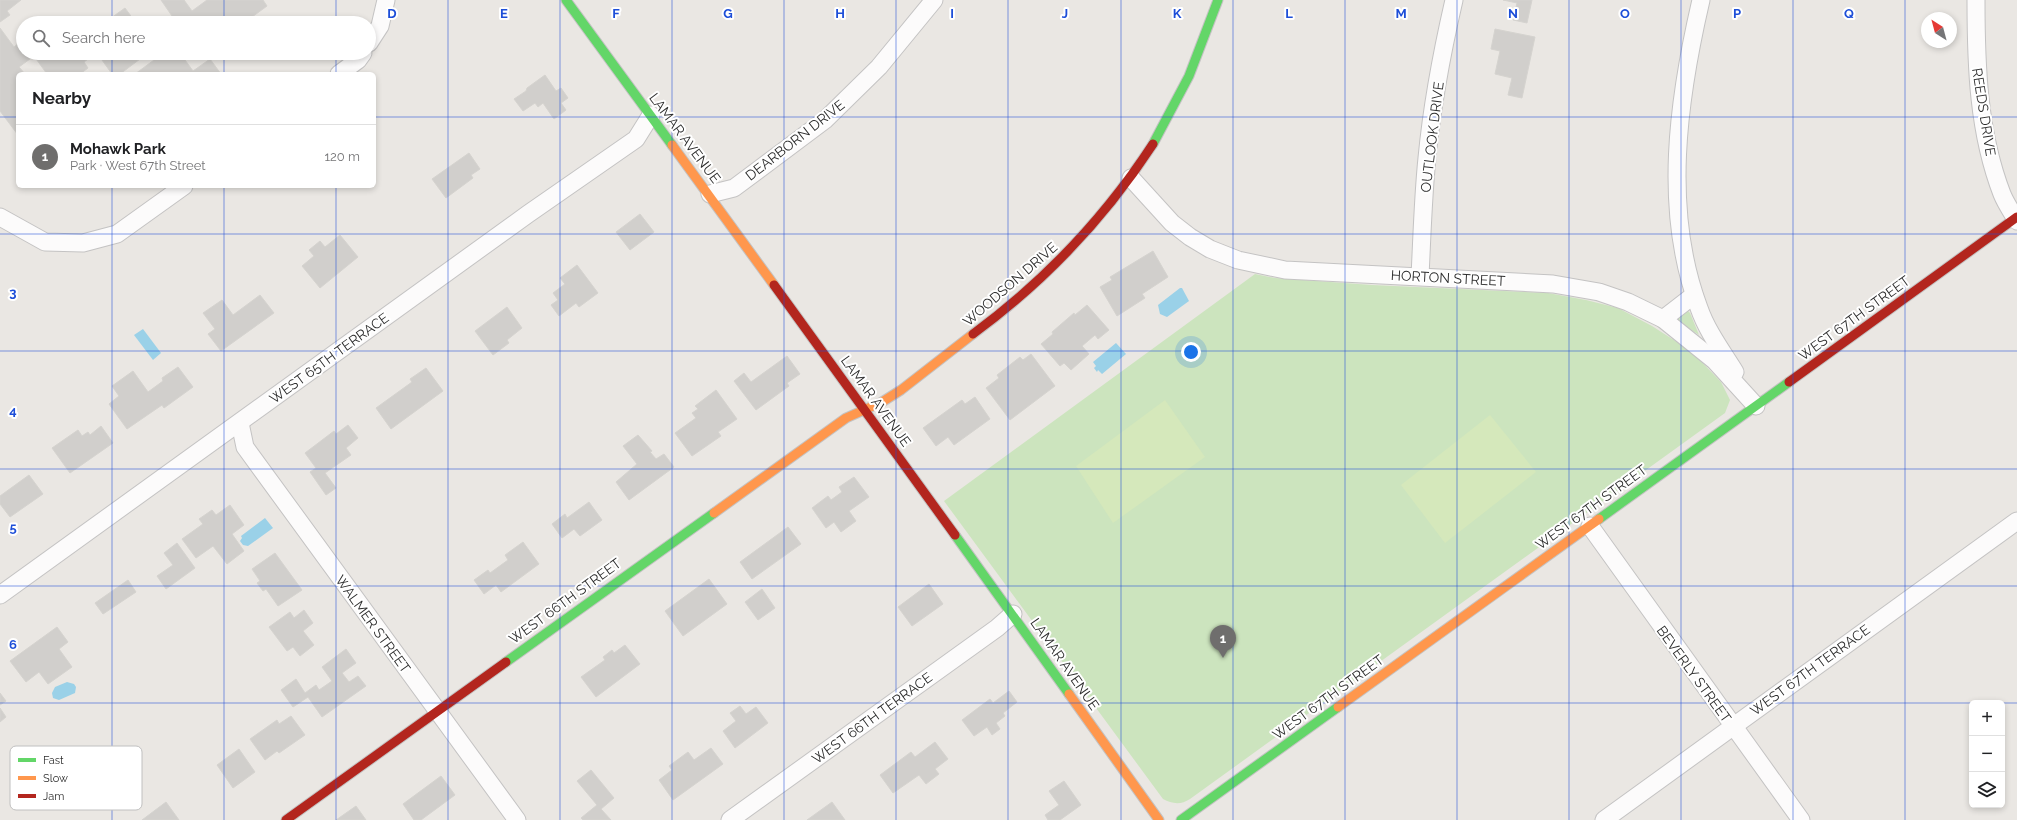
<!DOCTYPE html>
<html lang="en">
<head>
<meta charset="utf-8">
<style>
  :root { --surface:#fff; --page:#f2f2f2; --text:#202124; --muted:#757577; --line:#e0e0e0; --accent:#6f6e6d }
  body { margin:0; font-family:Raleway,sans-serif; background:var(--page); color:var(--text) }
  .controls { position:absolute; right:12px; bottom:12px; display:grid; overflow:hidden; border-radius:6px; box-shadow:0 2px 6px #0003 }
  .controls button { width:36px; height:36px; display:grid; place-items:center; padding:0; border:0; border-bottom:1px solid var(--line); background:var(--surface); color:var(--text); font:20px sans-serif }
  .compass { position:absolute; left:1921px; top:12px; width:36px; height:36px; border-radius:50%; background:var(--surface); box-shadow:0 2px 6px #0003; rotate:324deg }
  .you { position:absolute; left:1191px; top:352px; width:14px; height:14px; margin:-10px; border:3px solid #fff; border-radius:50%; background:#1a73e8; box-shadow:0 0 0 6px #1a73e833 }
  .badge { display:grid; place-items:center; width:26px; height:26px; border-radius:50%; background:var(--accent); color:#fff; font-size:13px; font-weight:700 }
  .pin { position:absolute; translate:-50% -33px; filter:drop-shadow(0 1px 2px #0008) }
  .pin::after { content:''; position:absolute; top:21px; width:14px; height:12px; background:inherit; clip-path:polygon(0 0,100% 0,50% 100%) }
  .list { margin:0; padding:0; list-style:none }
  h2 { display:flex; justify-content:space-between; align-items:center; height:52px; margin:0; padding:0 16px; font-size:17px }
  h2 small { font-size:13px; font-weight:400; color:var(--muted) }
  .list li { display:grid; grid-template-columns:26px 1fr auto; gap:12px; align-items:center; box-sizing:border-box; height:64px; padding:0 16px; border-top:1px solid var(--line) }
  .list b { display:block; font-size:15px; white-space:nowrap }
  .list p { margin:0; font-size:13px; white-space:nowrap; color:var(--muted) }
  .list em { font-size:13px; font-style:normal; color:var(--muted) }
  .icon { flex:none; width:22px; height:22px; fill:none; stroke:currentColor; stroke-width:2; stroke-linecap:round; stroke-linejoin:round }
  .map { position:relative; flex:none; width:2017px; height:820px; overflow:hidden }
  .search { position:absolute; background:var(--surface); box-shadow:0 2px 6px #0003; left:16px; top:16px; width:360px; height:44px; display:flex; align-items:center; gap:10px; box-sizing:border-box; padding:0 14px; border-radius:22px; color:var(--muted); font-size:15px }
  .panel { position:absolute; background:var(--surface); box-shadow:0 2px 6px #0003; left:16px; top:72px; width:360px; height:116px; border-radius:6px }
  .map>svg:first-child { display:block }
  .green { fill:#cce4be }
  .pitch { fill:#d5e8bb }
  .water { fill:#9ad1e8 }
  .building { fill:#d1cfcc; stroke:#d5d3cf }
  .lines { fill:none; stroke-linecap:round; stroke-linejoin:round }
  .street-casing { stroke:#c4c3c3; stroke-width:19 }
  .fast-casing { stroke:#c4c3c3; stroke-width:11 }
  .slow-casing { stroke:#c4c3c3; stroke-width:11 }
  .jam-casing { stroke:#c4c3c3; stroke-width:11 }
  .street { stroke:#fcfbfb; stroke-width:17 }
  .fast { stroke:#63d668; stroke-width:9 }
  .slow { stroke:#ff974d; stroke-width:9 }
  .jam { stroke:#b3261e; stroke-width:9 }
  .grid { fill:none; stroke:#1d4ed8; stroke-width:1; stroke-opacity:0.55 }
  .labels { text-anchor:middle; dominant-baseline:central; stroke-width:4; stroke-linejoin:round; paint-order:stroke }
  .street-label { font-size:14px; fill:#2d2d2d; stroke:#fff }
  .key { fill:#fff; stroke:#c0c0c0; stroke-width:1 }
  .key-label { font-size:11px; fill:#2d2d2d }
  .grid-label { font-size:13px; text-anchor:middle; font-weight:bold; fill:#1d4ed8; stroke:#fff; stroke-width:4; stroke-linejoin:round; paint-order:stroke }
</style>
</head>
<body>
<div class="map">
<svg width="2017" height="820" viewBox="0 0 2017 820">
  <rect width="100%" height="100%" fill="#eae7e3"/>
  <g class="green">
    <path d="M1255 274 1275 278 1372 285 1548 293 1586 300 1618 308 1652 326 1691 351 1721 382 1730 400 1725 413 1190 799C1181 805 1172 804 1163 799L944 501Z"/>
    <path d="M1687 310 1690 313 1699 335 1676 320 1677 318Z"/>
  </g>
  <g class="pitch">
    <path d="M1165 400 1205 457 1113 523 1076 466Z"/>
    <path d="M1490 415 1536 472 1445 543 1401 485Z"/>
  </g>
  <g class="water">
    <path d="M1180 288H1182L1189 301 1167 317 1160 314 1158 305Z"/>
    <path d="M143 329 161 353 153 360 134 335Z"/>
    <path d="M1116 343 1126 354 1102 374 1098 370 1097 372 1094 368 1096 366 1093 362Z"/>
    <path d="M265 518 273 528 248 546 243 545 240 541 242 538 241 536Z"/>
    <path d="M67 682 74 684 76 687 75 693 59 700 53 698 52 693 55 687Z"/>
  </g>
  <g class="building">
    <path d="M0 0H21L7 11 10 15 0 22Z"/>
    <path d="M161 0H184L192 11 207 0H263L267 6 252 17 255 21 252 23H162L172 16Z"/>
    <path d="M1503 0H1532L1527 23 1513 20 1517 3Z"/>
    <path d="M125 8 136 23 141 20 143 23H104Z"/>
    <path d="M0 28 14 47 23 40V53H89L92 56 84 62 88 68 80 74H52L50 72 47 74 34 56 19 67 25 74H18V135L0 111Z"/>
    <path d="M1495 29 1535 37 1522 98 1508 95 1512 78 1495 74 1500 51 1491 49Z"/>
    <path d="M97 53H148L120 74H112Z"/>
    <path d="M149 53H180L193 71 210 59 221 74H135L154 60Z"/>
    <path d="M545 75 556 91 561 88 568 98 561 103 566 110 554 119 543 103 538 107 535 103 523 111 514 99 526 91 527 88Z"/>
    <path d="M469 153 480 169 471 175 473 178 446 198 432 179Z"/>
    <path d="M640 214 654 232 630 250 616 232Z"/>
    <path d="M340 235 358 257 320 288 302 266 314 256 309 250 320 241 325 247Z"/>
    <path d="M1153 251 1168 277 1142 294 1145 298 1117 316 1100 287 1112 280 1110 277Z"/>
    <path d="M577 265 598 293 579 307 576 303 559 316 551 305 558 300 553 293 565 284 560 278Z"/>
    <path d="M260 295 274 313 221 351 208 334 215 329 203 313 222 300 233 315Z"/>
    <path d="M1087 305 1109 330 1098 339 1095 335 1082 346 1089 354 1071 370 1064 363 1060 366 1041 344 1053 334 1052 332 1074 313 1075 315Z"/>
    <path d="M507 307 522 328 507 340 509 343 493 355 475 331Z"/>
    <path d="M1031 354 1055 386 1010 420 986 388 999 378 997 375 1020 357 1023 360Z"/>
    <path d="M787 356 800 374 787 383 789 386 756 410 734 381 744 373 751 382Z"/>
    <path d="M178 367 193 387 164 408 162 405 127 429 109 404 119 396 112 386 133 371 148 392 163 381 162 378Z"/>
    <path d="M426 368 443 391 391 429 376 408 412 382 410 379Z"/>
    <path d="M716 390 737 419 718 432 721 436 692 456 675 433 696 418 692 413 698 409 695 406Z"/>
    <path d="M975 397 990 419 954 445 948 437 936 446 923 428 962 400 965 404Z"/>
    <path d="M348 425 358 438 346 448 351 455 325 473 336 488 326 495 310 472 316 468 305 453 334 431 336 434Z"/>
    <path d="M101 426 113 443 70 473 52 448 78 430 82 436 88 432 90 435Z"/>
    <path d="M638 435 652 451 650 452 656 459 664 454 674 467 629 500 616 482 637 464 623 446Z"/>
    <path d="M29 475 43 494 10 517 0 504V496Z"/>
    <path d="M854 477 869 497 849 511 856 521 841 532 834 522 826 528 812 508 828 496 831 500 842 492 839 487Z"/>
    <path d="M589 502 602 520 580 536 574 529 562 538 552 524 565 514 567 518Z"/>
    <path d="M230 505 244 525 232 534 244 551 227 564 213 546 196 558 182 539 203 524 199 519 212 510 216 515Z"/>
    <path d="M788 527 801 544 752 579 740 562Z"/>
    <path d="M523 542 539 564 501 592 496 585 484 594 474 580 488 570 490 573 508 560 505 555Z"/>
    <path d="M177 543 195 568 166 589 157 576 173 565 164 553Z"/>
    <path d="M275 553 302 590 278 606 266 589 263 591 257 583 260 581 252 569Z"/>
    <path d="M709 579 727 604 683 636 665 611Z"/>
    <path d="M128 580 136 592 103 614 95 603Z"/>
    <path d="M929 584 943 604 912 626 898 607Z"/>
    <path d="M762 589 775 608 758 620 745 602Z"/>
    <path d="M304 610 313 623 303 631 314 645 300 656 293 647 287 651 269 627 290 612 294 618Z"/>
    <path d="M57 627 68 642 59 649 72 667 48 684 39 672 26 682 10 661Z"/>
    <path d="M625 645 640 664 596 697 581 677 605 660 603 657 612 650 614 653Z"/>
    <path d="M346 649 356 663 342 673 349 682 358 676 366 686 322 717 308 697 293 707 281 690 296 679 305 693 316 685 319 690 332 681 322 667Z"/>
    <path d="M1009 691 1017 702 1003 713 1005 716 996 723 1000 729 992 735 987 727 974 736 962 720 990 699 993 703Z"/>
    <path d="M0 693 6 701 0 705Z"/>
    <path d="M740 706 746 714 756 707 768 723 735 748 723 731 736 721 730 713Z"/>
    <path d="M0 708 6 717 0 722Z"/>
    <path d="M291 716 305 735 279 753 277 751 265 760 250 739 277 720 279 724Z"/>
    <path d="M935 742 948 759 935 769 939 774 926 784 919 775 893 793 880 775 911 752 915 757Z"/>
    <path d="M711 748 723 764 673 800 659 780 672 770 669 766 688 752 694 760Z"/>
    <path d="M239 749 255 772 233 788 217 765Z"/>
    <path d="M591 770 614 798 601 809 611 820H583L581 818 597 805 577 781Z"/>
    <path d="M441 776 455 795 421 820H414L403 804Z"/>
    <path d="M1064 781 1081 805 1060 820H1048L1045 815 1059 805 1049 791Z"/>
    <path d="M166 802 179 820H142Z"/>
    <path d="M832 802 845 820H807Z"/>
    <path d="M356 806 366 820H336Z"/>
  </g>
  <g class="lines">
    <g class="street-casing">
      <g id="street">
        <path d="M1701 0C1678 99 1662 210 1699 308 1707 331 1722 351 1735 372"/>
        <path d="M1976 0C1976 65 1978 132 2002 194 2006 204 2012 212 2017 221"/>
        <path d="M369 43 380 26 386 0"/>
        <path d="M339 74 358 60 363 53"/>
        <path d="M1131 178 1172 223 1190 237 1210 249 1238 260 1285 270 1553 284 1599 292 1628 302 1663 319 1715 361 1756 406"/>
        <path d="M710 194 734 188 825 120 879 67 934 0"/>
        <path d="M0 217 45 242 83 243 117 234 184 186"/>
        <path d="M1420 276C1422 237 1423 197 1427 158 1432 105 1442 52 1454 0"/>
        <path d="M1663 319 1694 295"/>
        <path d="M240 423 245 447 517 820"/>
        <path d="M1590 526 1801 820"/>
        <path d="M0 595 528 214 636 139 651 115"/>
        <path d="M730 820 997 628 1013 614"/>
        <path d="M1604 820 2017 521"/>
      </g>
    </g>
    <g class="fast-casing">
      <g id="fast">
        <path d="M566 0 672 145"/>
        <path d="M1153 144 1189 76 1218 0"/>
        <path d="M1599 519 1789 382"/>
        <path d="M955 535 1069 694"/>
        <path d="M506 662 714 513"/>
        <path d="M1181 820 1338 707"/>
      </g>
    </g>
    <g class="slow-casing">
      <g id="slow">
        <path d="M672 145 774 285"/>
        <path d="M714 513 846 418 882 402 901 390 973 334"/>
        <path d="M1069 694 1159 820"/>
        <path d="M1338 707 1599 519"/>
      </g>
    </g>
    <g class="jam-casing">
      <g id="jam">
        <path d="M774 285 955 535"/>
        <path d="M973 334C1045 281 1104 219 1153 144"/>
        <path d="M1789 382 2017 217"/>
        <path d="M286 820 506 662"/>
      </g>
    </g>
    <use href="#street" class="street"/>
    <use href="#fast" class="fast"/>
    <use href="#slow" class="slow"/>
    <use href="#jam" class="jam"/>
  </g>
  <path class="grid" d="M112 0V23M224 0V23M336 0V23M448 0V820M560 0V820M672 0V820M784 0V820M896 0V820M1008 0V820M1121 0V820M1233 0V820M1345 0V820M1457 0V820M1569 0V820M1681 0V820M1793 0V820M1905 0V820M112 53V74M224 53V74M336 53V74M0 117H18M374 117H2017M112 186V820M224 186V820M336 186V820M0 234H2017M0 351H2017M0 469H2017M0 586H2017M0 703H2017"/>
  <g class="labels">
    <g class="street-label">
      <text transform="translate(1984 112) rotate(81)">REEDS DRIVE</text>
      <text transform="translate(1432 137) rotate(-83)">OUTLOOK DRIVE</text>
      <text transform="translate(685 138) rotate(53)">LAMAR AVENUE</text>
      <text transform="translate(795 140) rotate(-38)">DEARBORN DRIVE</text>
      <text transform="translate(1448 278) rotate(3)">HORTON STREET</text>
      <text transform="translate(1010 284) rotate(-41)">WOODSON DRIVE</text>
      <text transform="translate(1854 318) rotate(-36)">WEST 67TH STREET</text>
      <text transform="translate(329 358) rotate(-36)">WEST 65TH TERRACE</text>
      <text transform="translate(876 401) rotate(54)">LAMAR AVENUE</text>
      <text transform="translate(1591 507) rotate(-36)">WEST 67TH STREET</text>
      <text transform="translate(565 601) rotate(-36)">WEST 66TH STREET</text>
      <text transform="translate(373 624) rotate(54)">WALMER STREET</text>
      <text transform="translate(1065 664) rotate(55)">LAMAR AVENUE</text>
      <text transform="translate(1810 670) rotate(-36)">WEST 67TH TERRACE</text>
      <text transform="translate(1694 674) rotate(54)">BEVERLY STREET</text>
      <text transform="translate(1328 697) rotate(-36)">WEST 67TH STREET</text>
      <text transform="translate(872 718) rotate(-36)">WEST 66TH TERRACE</text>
    </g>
  </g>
  <rect x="10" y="746" width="132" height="64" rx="6" class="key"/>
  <rect x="18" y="758" width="18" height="4" fill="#63d668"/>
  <rect x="18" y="776" width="18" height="4" fill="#ff974d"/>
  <rect x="18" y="794" width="18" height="4" fill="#b3261e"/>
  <g class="key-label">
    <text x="43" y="764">Fast</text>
    <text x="43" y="782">Slow</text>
    <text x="43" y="800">Jam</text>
  </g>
  <g class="grid-label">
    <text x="392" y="18">D</text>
    <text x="504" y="18">E</text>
    <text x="616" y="18">F</text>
    <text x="728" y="18">G</text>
    <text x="840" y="18">H</text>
    <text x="952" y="18">I</text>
    <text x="1065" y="18">J</text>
    <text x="1177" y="18">K</text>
    <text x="1289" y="18">L</text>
    <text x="1401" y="18">M</text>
    <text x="1513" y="18">N</text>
    <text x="1625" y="18">O</text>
    <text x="1737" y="18">P</text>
    <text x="1849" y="18">Q</text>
    <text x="13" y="297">3</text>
    <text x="13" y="415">4</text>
    <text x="13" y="532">5</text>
    <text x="13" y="649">6</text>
  </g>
</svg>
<div class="controls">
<button>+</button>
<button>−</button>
<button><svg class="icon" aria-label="layers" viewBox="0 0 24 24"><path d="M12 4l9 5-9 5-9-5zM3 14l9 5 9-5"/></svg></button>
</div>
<svg class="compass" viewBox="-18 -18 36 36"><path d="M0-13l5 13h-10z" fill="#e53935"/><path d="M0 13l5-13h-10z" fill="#757577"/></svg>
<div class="you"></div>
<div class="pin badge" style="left:1223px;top:658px">1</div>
<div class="search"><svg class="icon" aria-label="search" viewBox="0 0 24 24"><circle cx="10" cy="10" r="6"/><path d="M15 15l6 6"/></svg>Search here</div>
<section class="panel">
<h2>Nearby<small></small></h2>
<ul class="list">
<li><span class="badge">1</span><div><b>Mohawk Park</b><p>Park · West 67th Street</p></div><em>120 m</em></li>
</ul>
</section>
</div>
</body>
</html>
